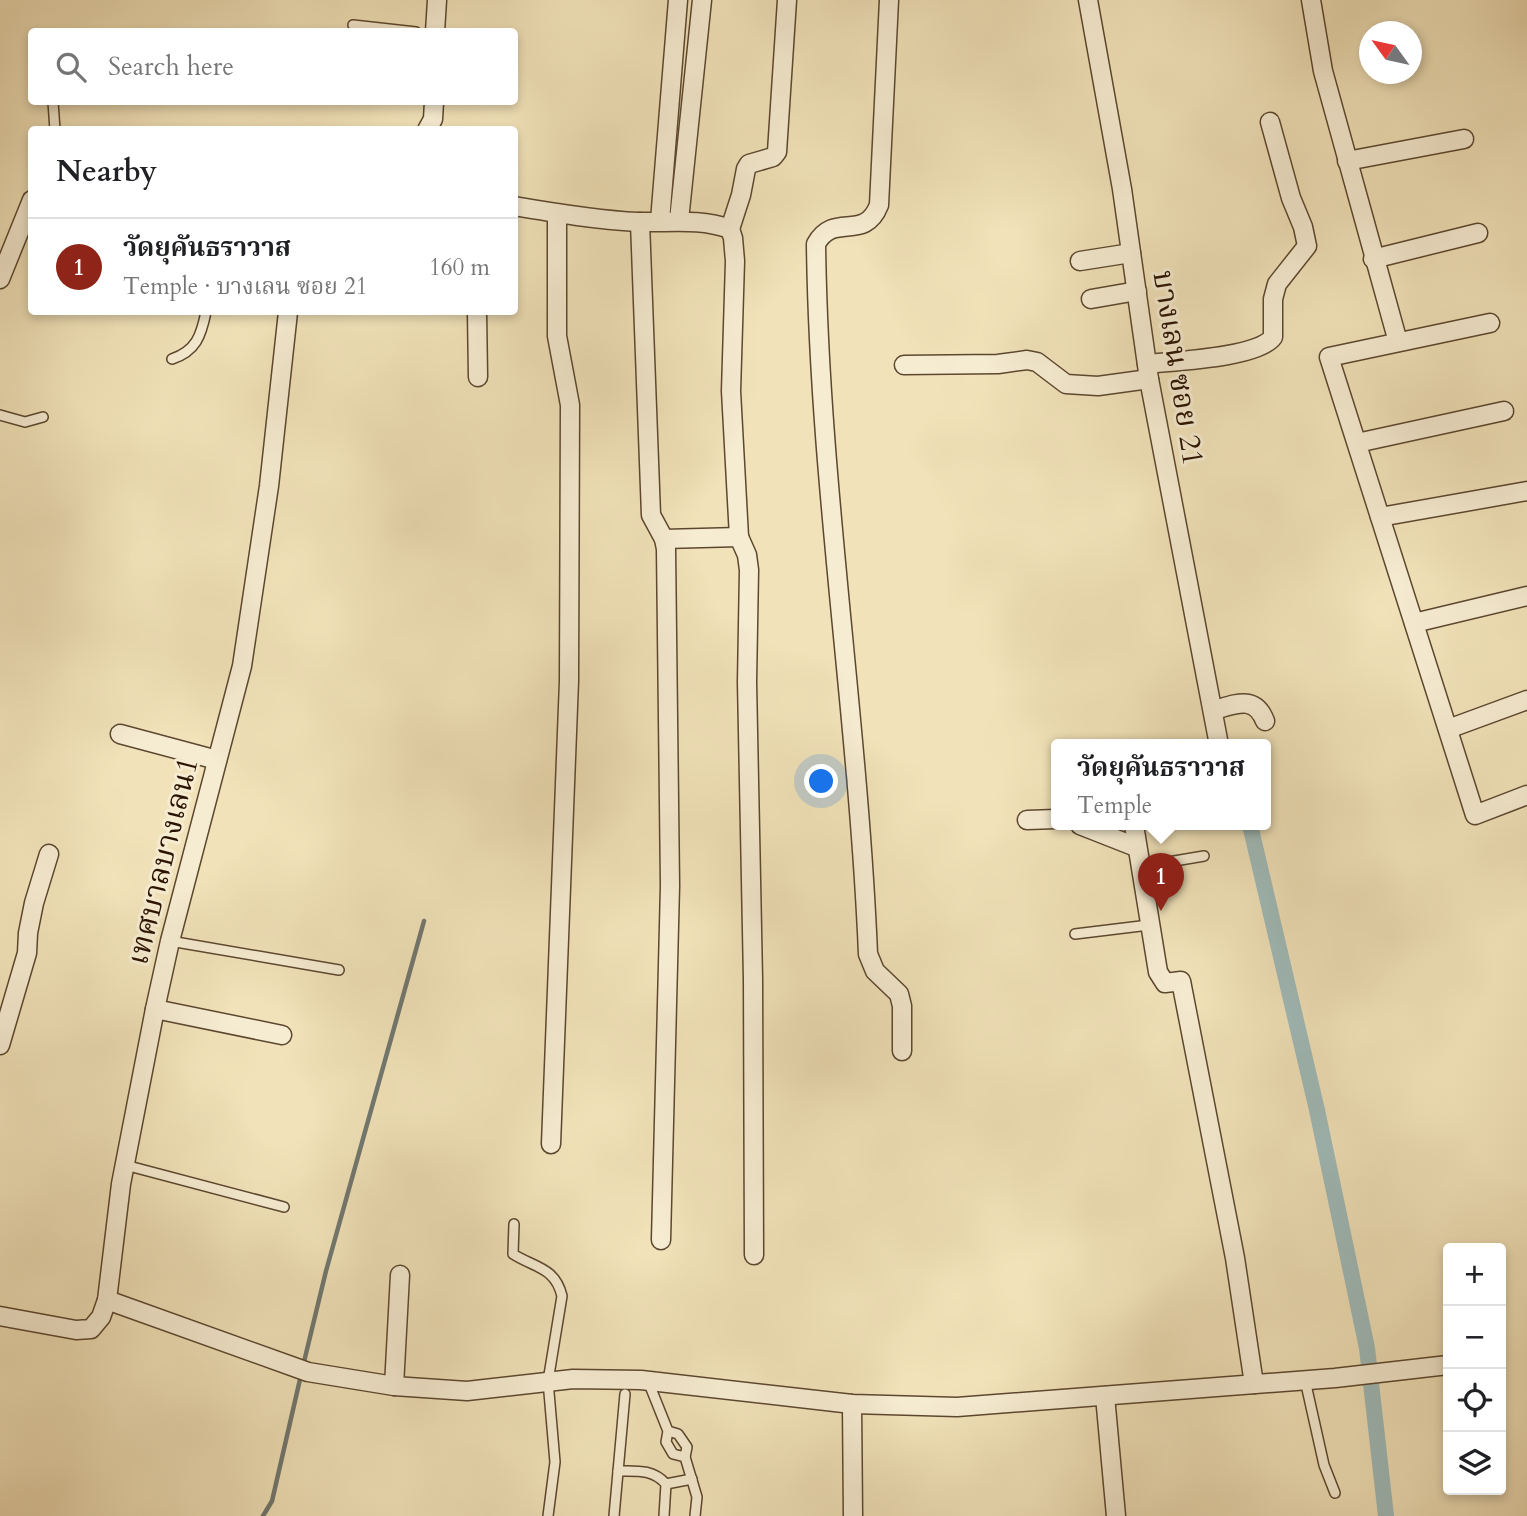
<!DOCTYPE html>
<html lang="en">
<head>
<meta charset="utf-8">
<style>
  :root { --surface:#fff; --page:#f6f6f6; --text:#202124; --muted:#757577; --line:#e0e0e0; --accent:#8f2418 }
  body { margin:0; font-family:Cardo,"Noto Serif Thai",serif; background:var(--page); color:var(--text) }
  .controls { position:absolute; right:21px; bottom:21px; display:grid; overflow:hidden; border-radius:7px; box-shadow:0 4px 10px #0003 }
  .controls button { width:63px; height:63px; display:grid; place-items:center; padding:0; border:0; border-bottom:2px solid var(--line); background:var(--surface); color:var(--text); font:35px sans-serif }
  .compass { position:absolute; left:1359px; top:21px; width:63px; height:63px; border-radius:50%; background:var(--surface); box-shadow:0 4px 10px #0003; rotate:303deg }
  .you { position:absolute; left:822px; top:782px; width:24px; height:24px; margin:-18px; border:5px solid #fff; border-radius:50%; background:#1a73e8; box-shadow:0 0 0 10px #1a73e833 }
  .badge { display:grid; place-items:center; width:46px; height:46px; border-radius:50%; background:var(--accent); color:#fff; font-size:23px; font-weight:700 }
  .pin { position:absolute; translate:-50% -58px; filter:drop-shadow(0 2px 4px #0008) }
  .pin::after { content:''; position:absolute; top:37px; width:24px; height:21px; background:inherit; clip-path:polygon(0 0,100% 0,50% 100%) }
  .popup { position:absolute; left:1051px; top:739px; width:220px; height:91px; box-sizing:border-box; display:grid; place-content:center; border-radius:7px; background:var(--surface); filter:drop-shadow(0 2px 5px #0005); font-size:23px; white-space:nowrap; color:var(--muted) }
  .popup b { font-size:26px; color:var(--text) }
  .popup::after { content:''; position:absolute; left:50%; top:100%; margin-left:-14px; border:14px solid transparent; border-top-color:var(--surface) }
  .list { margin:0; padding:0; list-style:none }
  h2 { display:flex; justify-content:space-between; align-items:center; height:91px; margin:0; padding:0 28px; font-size:30px }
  h2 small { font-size:23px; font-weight:400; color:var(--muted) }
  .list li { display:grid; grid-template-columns:46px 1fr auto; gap:21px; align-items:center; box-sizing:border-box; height:98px; padding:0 28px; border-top:2px solid var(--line) }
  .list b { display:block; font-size:26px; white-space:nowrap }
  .list p { margin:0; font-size:23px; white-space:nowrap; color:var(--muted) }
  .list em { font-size:23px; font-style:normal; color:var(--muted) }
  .icon { flex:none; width:38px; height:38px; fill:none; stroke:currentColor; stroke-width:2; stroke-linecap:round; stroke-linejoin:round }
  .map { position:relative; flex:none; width:1527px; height:1516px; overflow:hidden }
  .search { position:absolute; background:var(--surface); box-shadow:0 4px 10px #0003; left:28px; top:28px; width:490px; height:77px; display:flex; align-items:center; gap:18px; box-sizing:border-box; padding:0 24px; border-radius:7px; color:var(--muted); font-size:26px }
  .panel { position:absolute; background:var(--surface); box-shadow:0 4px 10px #0003; left:28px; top:126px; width:490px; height:189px; border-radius:7px }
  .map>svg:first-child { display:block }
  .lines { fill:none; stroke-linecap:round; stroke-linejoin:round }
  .stream { stroke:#717870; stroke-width:4.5 }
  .canal { stroke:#9fbbba; stroke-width:16 }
  .service-casing { stroke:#5c472f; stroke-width:12 }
  .minor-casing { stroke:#5c472f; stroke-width:21 }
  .service { stroke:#f6ecd2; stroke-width:9 }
  .minor { stroke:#f6ecd2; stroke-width:18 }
  .labels { text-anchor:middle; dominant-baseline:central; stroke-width:6; stroke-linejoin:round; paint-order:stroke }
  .street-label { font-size:30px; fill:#2b1301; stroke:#f6ecd2 }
</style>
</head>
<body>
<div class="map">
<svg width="1527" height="1516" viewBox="0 0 1527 1516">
  <rect width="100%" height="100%" fill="#f1e2b9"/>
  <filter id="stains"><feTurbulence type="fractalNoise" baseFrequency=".00286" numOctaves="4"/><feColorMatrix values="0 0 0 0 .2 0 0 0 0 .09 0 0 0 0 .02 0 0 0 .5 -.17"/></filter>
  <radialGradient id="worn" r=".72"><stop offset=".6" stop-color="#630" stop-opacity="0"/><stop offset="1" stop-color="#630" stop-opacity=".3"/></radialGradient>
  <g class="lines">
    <g class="stream">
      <path d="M303 1366 326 1271 424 921"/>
      <path d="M263 1516 272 1501 301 1375"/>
    </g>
    <path class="canal" d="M1250 825 1317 1110 1367 1348 1386 1516"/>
    <g class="service-casing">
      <g id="service">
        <path d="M353 25 416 32"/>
        <path d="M53 102 55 130"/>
        <path d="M172 359C196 351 201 336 206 312"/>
        <path d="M0 415 25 422 43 417"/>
        <path d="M1139 867 1204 856"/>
        <path d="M1075 934 1149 925"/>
        <path d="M170 941 339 970"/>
        <path d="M125 1165 284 1207"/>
        <path d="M514 1224 513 1254C535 1268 555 1267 562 1296L548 1381 555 1462 548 1516"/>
        <path d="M1305 1380 1324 1465 1335 1493"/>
        <path d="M648 1381 668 1431 666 1442 673 1454 685 1457 687 1447 678 1434 668 1431"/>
        <path d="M685 1457 697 1497 695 1516"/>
        <path d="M618 1471C637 1471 653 1469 666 1484L664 1516"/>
        <path d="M666 1484 692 1479"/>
        <path d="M614 1516 625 1394"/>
      </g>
    </g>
    <g class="minor-casing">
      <g id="minor">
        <path d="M889 0 879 205C864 243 834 211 816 244 819 481 858 716 868 954L875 971 899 994 902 1006V1051"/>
        <path d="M1088 0 1122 189 1149 379 1219 745"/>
        <path d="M1311 0 1323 71 1398 342"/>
        <path d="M435 32 437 0"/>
        <path d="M427 130 433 119 434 102"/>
        <path d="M1347 161 1464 139"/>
        <path d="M514 206C555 213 597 220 638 222 670 223 699 218 730 229L733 238 735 261 731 391 739 537"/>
        <path d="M679 220 702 0"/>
        <path d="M660 221 678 0"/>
        <path d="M640 222 651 515 664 539 666 549 670 886 661 1240"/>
        <path d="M730 229 741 195 746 169 749 164 773 157 777 152 787 0"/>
        <path d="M1373 259 1478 233"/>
        <path d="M1080 261 1131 253"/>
        <path d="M0 279 32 200"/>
        <path d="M1091 299 1137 291"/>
        <path d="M477 312 478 377"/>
        <path d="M1490 323 1329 357 1475 815 1527 795"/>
        <path d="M1147 364C1173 361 1258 358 1273 337V299L1277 284 1307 246 1303 227 1291 198 1270 122"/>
        <path d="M904 365 998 364 1027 360 1037 362 1066 384 1098 386 1149 379"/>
        <path d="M1357 443 1504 411"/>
        <path d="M1380 517 1527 491"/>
        <path d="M664 539 739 537 747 555 749 570 747 682 753 979 754 1255"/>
        <path d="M1414 623 1527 596"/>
        <path d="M1214 710C1236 704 1255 695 1265 721"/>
        <path d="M1448 729 1527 700"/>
        <path d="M120 734 217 760"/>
        <path d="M1027 820 1056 819"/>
        <path d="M1080 825 1136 847"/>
        <path d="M1134 825 1158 972 1165 983 1181 981 1235 1258 1254 1384"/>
        <path d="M155 1009 282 1035"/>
        <path d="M0 1045 27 953 28 933 34 903 49 854"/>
        <path d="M551 1144 569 681 570 405 557 336V214"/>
        <path d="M107 1300 308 1372 394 1386 467 1391 573 1379 641 1380 852 1404 957 1407 1335 1378 1448 1365"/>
        <path d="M0 1316 76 1330 91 1329 101 1317 107 1300 121 1184 155 1009 170 941 242 666 269 486 288 312"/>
        <path d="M394 1386 400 1275"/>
        <path d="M1105 1396 1116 1516"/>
        <path d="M852 1404 853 1516"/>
      </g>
    </g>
    <use href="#service" class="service"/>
    <use href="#minor" class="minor"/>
  </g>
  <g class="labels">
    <g class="street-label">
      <text transform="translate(1178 368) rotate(81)">บางเลน ซอย 21</text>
      <text transform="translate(163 861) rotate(-76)">เทศบาลบางเลน1</text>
    </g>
  </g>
  <rect width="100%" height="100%" filter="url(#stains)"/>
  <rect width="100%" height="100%" fill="url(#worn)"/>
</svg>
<div class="controls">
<button>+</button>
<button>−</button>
<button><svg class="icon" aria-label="locate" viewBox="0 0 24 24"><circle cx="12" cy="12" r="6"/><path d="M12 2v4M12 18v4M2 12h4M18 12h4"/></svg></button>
<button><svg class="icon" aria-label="layers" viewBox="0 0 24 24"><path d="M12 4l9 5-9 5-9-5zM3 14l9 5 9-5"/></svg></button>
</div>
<svg class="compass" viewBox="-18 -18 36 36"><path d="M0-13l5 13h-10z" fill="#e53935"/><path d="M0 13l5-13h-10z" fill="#757577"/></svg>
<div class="you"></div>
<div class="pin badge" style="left:1161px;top:911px">1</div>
<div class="popup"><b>วัดยุคันธราวาส</b>Temple</div>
<div class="search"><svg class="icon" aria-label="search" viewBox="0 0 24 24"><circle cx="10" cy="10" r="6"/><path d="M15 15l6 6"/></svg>Search here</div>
<section class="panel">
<h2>Nearby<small></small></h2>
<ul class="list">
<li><span class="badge">1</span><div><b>วัดยุคันธราวาส</b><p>Temple · บางเลน ซอย 21</p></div><em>160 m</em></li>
</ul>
</section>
</div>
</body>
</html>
